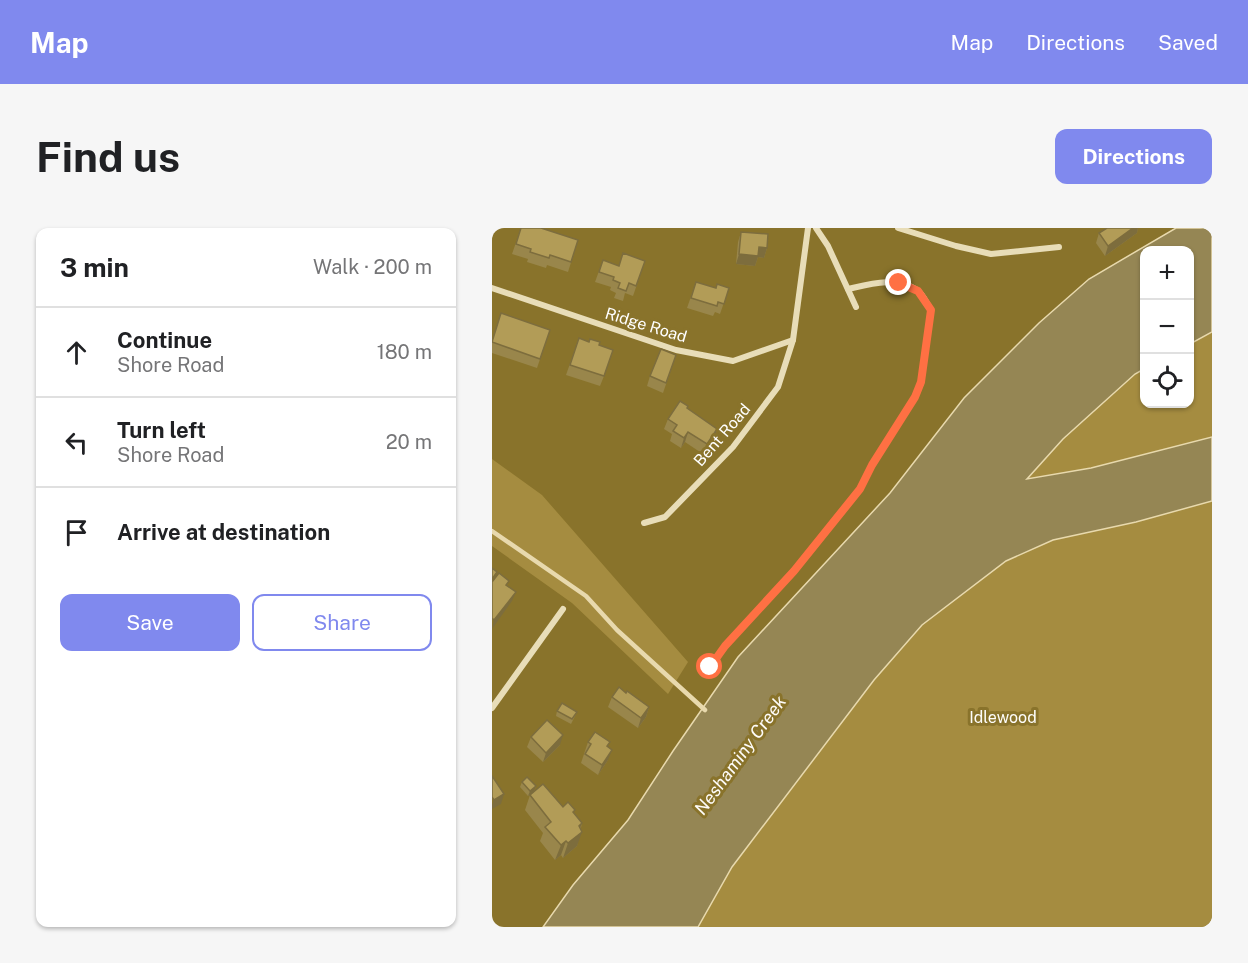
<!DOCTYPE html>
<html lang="en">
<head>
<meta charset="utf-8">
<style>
  :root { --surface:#fff; --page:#f6f6f6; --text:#202124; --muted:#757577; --line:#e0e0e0; --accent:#8089ee }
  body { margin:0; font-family:"Public Sans",sans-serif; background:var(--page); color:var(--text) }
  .controls { position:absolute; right:18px; top:18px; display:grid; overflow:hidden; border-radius:12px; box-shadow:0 2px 4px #0004 }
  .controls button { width:54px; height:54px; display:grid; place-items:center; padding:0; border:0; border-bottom:2px solid var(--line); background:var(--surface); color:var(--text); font:30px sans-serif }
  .stop { position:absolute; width:18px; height:18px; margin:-14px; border:4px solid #ff7043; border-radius:50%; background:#fff }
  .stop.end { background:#ff7043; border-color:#fff; box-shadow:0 2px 6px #0008 }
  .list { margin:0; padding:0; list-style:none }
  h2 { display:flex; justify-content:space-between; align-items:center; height:78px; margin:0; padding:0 24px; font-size:26px }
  h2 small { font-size:20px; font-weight:400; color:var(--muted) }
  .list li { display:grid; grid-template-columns:39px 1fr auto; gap:18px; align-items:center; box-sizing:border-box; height:90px; padding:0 24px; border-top:2px solid var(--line) }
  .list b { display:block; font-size:22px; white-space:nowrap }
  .list p { margin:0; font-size:20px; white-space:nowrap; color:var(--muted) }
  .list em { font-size:20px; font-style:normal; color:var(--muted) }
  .actions { display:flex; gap:12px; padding:18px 24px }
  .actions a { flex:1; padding:14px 0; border:2px solid var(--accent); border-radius:12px; text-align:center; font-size:21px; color:var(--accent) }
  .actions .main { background:var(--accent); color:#fff }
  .icon { flex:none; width:33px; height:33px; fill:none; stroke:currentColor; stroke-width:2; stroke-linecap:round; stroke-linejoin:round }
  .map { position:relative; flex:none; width:720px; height:699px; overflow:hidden; border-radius:12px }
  header { display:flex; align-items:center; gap:36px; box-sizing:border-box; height:84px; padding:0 30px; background:var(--accent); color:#fff }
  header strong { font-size:28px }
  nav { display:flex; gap:33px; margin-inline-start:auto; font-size:21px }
  .intro { display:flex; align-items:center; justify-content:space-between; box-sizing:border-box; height:144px; padding:0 36px }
  h1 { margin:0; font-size:42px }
  .button { padding:15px 27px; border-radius:12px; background:var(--accent); color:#fff; font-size:21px; font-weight:700 }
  main { display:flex; gap:36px; padding:0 36px }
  aside { flex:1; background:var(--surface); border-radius:12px; box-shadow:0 2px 4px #0004 }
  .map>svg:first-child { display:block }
  .green { fill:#a58c40 }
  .water { fill:#958654; stroke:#e8d9ad; stroke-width:1.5 }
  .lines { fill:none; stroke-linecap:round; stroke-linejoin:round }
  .stream { stroke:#e8d9ad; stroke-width:4.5 }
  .minor { stroke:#e8ddb8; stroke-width:6 }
  .wall { fill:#99864b }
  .shaded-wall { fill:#7d6d3d }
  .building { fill:#b29c57; stroke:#7d6d3d; stroke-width:1.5 }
  .route { stroke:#ff7043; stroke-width:8 }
  .labels { text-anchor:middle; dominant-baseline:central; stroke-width:6; stroke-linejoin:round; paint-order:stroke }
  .street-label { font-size:16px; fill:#fff; stroke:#89732b }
  .park-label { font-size:16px; fill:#fefdfa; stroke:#89732b }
  .water-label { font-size:18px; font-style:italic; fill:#fefcf9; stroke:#89732b }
</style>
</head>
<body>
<header>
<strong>Map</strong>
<nav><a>Map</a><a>Directions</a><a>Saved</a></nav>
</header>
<div class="intro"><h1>Find us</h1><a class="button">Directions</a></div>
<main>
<aside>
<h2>3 min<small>Walk · 200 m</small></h2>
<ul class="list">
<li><svg class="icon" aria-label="ahead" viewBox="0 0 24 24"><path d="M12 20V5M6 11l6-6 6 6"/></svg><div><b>Continue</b><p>Shore Road</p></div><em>180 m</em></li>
<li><svg class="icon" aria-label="left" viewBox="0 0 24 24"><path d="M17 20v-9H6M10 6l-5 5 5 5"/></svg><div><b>Turn left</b><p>Shore Road</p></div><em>20 m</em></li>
<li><svg class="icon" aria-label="arrive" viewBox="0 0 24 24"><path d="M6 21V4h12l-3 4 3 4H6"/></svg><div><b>Arrive at destination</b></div></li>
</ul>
<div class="actions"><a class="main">Save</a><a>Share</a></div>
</aside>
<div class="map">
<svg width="720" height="699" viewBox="0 0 720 699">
  <rect width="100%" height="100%" fill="#89732b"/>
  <g class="green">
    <path d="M720 29V699H101L652 54V176H698V37Z"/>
    <path d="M0 231 50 267 196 434 176 466 80 375 0 318Z"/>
  </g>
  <path class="water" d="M684 0H720V104L698 116V22H652V141L643 146 571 211 535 251 599 240 720 209V273L644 294 561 312 514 333 430 397 382 452 240 639 206 699H51L81 657 136 592 181 523 246 429 398 265 472 170 547 95 597 51Z"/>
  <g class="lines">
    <path class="stream" d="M0 303 94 368 125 402 213 482"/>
    <g class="minor">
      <path d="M324 0 336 18 364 79"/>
      <path d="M406 0 464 18 499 26 567 19"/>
      <path d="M0 60 184 122 241 133 301 112"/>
      <path d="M152 295 173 289 241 219 286 159 301 112 316 0"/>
      <path d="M218 439 233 418 302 343 368 261 380 237 423 169 429 155 439 82C435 76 431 66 425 62 405 48 378 56 356 61"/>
      <path d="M0 480 71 381"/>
    </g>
  </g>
  <g class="wall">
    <path d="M29 0 86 12 76 44 55 37 54 40 35 34 36 31 20 26Z"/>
    <path d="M615 0H646L645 5 613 28 604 15 607 5Z"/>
    <path d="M249 4 275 20 272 30 266 29 263 38 244 36 246 14Z"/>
    <path d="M111 32 127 38 153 33 141 68 133 65 131 73 122 70 124 65 118 62 119 59 103 54Z"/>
    <path d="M204 54 224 60H237L228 86 223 84 221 88 195 80Z"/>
    <path d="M58 102 45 140 0 125V111Z"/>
    <path d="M87 110 107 117 112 148 108 158 74 147Z"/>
    <path d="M184 127 171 165 155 158 158 148Z"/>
    <path d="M196 178 195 181 225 201 222 211 211 226 193 214 189 220 178 213 180 206 172 201 176 191Z"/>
    <path d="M120 469 157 479 154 489 146 500 116 479Z"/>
    <path d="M65 483 85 484 79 496 64 488Z"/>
    <path d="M39 509 68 517 51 534 35 519Z"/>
    <path d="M96 514 116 532 106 547 89 535Z"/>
    <path d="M30 554 44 558 42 564 36 568 28 559Z"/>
    <path d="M38 567 71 579 82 586 90 595 85 618 71 630 69 627 63 632 48 613 51 605 33 582Z"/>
  </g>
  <g class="shaded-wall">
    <path d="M641 0H646L645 5 613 28 616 18Z"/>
    <path d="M267 19 275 20 272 30 266 29 263 38 244 36 247 26Z"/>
    <path d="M225 201 222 211 211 226 215 216Z"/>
    <path d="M196 204 193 214 189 220 192 210Z"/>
    <path d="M24 364 20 373 0 401 2 392Z"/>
    <path d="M157 479 154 489 146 500 149 490Z"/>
    <path d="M71 507 68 517 51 534 54 525Z"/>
    <path d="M120 522 116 532 106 547 110 537Z"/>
    <path d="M44 558 42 564 36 568 38 563Z"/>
    <path d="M12 566 9 576 0 581V577L2 572Z"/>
    <path d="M90 595 85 608 90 604 85 618 71 630 76 615 87 598Z"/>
    <path d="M74 613 69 627 63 632 69 617Z"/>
  </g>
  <g class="building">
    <path d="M29 0H49L86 12 79 34 58 27 57 30 38 24 39 21 24 16Z"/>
    <path d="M615 0H641L616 18 607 5Z"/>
    <path d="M249 4 276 6 275 20 267 19 266 28 247 26Z"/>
    <path d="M131 25 153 33 144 58 137 55 134 63 126 60 128 55 121 52 122 49 107 44 111 32 127 38Z"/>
    <path d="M204 54 224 60 225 56 237 60 232 76 226 74 225 78 199 70Z"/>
    <path d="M9 85 58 102 48 131 0 114Z"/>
    <path d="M87 110 97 114 98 111 108 114 107 117 121 122 112 148 78 137Z"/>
    <path d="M169 121 184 127 174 155 158 148Z"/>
    <path d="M188 173 196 178 195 180 225 201 215 216 196 204 192 210 181 203 185 197 176 191Z"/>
    <path d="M0 340 5 344 0 351Z"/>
    <path d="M7 345 17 353 14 357 24 364 2 392 0 390V354Z"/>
    <path d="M127 459 134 465 135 463 157 479 149 490 120 469Z"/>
    <path d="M70 475 85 484 80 491 65 483Z"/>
    <path d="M55 492 71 507 54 525 39 509Z"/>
    <path d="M103 504 118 514 115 518 120 522 110 537 93 526 99 516 96 514Z"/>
    <path d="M0 548 12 566 2 572 0 569Z"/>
    <path d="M35 549 44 558 38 563 30 554Z"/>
    <path d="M51 556 71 579 76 574 83 582 81 584 90 595 87 598 90 604 76 615 74 613 69 617 53 599 59 594 38 567Z"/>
  </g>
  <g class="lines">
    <path class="route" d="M218 439 233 418 302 343 368 261 380 237 423 169 429 154 439 82 426 63 407 55"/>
  </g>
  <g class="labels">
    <g class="street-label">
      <text transform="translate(154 97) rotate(17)">Ridge Road</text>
      <text transform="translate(230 207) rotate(-49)">Bent Road</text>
    </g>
    <g class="park-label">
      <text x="511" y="489">Idlewood</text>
    </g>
    <g class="water-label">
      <text transform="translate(248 527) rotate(-54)">Neshaminy Creek</text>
    </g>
  </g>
</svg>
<div class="controls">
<button>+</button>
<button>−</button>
<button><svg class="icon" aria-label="locate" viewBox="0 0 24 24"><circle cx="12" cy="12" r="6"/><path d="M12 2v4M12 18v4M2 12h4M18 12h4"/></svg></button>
</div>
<div class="stop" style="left:218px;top:439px"></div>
<div class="stop end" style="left:407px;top:55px"></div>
</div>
</main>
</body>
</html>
